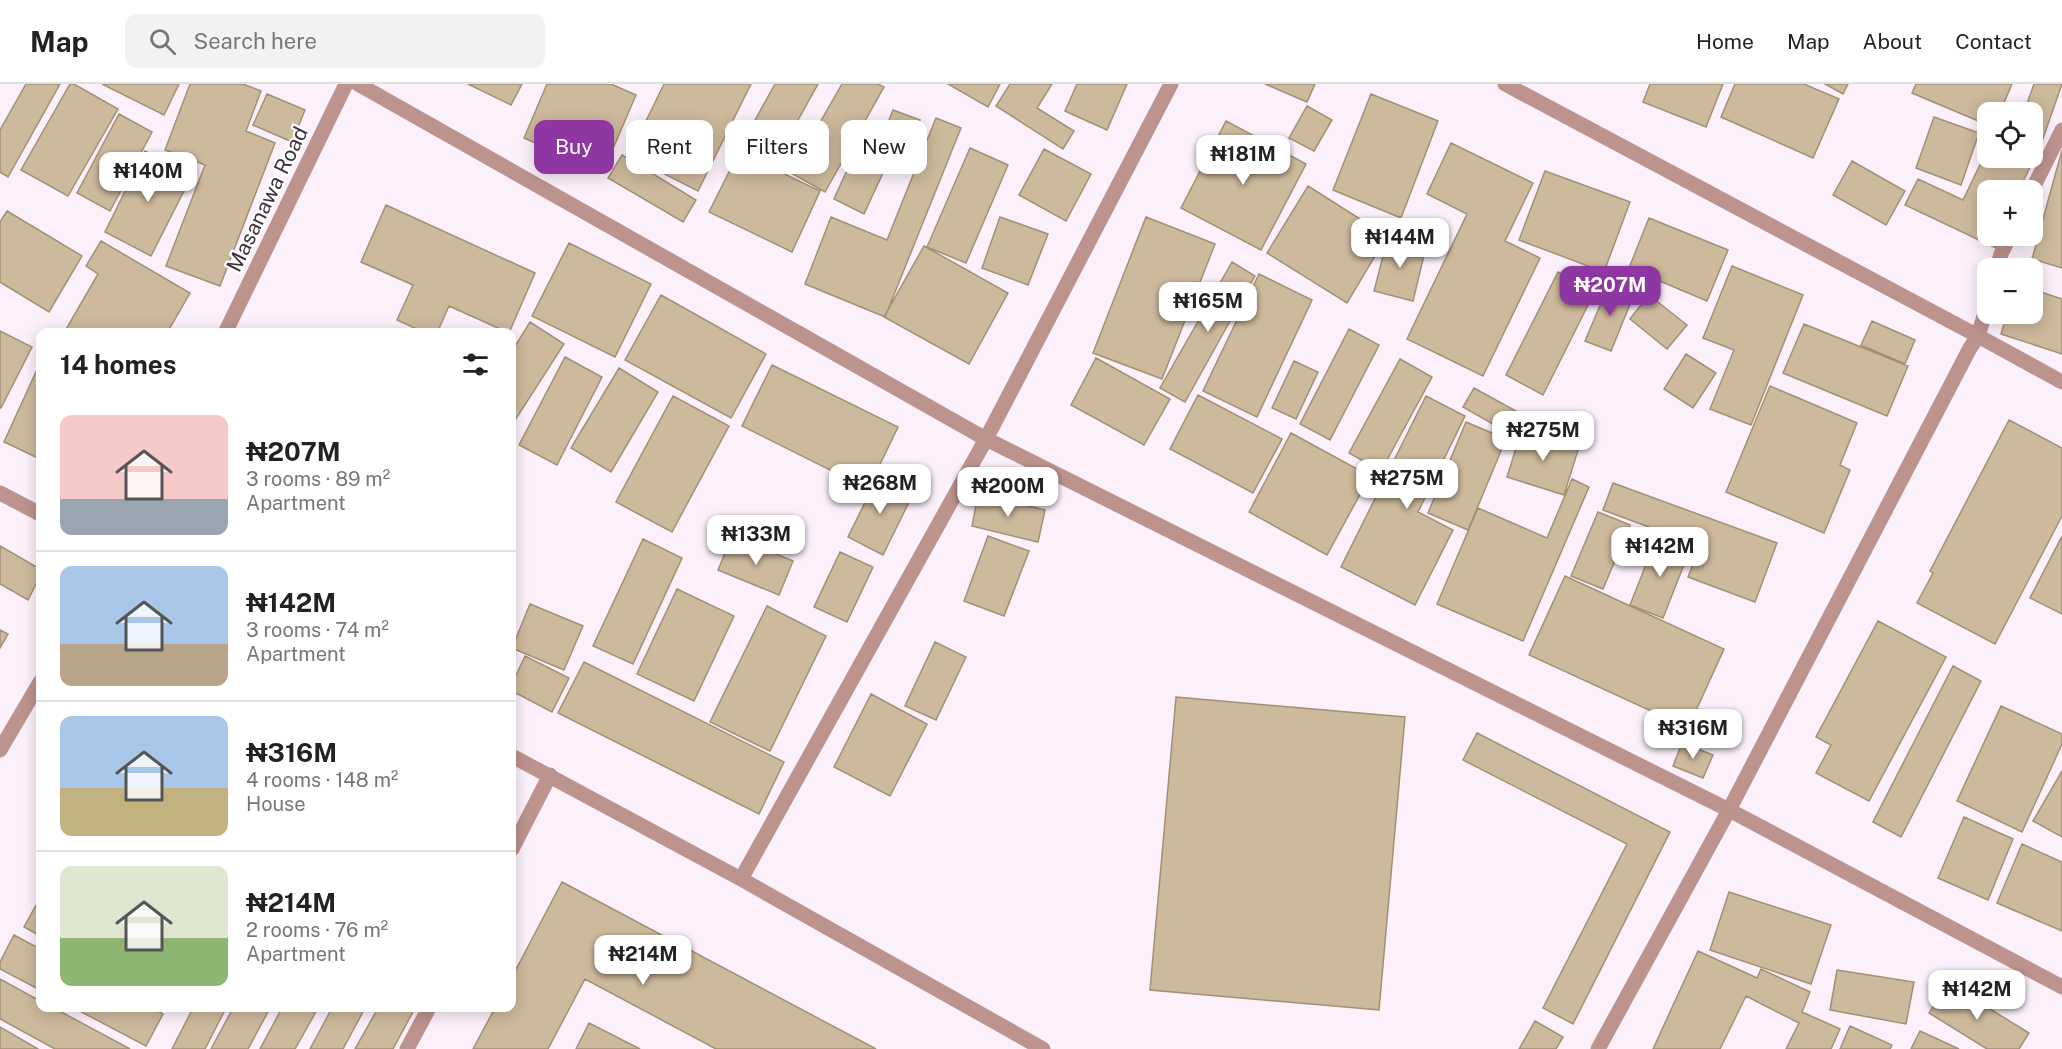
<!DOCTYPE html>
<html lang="en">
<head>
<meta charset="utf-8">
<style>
  body { margin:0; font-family:"Public Sans",sans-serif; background:#f2f2f2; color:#222; height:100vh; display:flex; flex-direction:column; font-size:22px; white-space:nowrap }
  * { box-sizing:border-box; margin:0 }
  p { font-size:20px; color:#767676 }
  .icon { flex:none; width:33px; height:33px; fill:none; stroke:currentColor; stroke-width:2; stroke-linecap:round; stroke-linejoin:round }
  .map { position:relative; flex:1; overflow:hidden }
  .side { position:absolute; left:36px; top:244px; width:480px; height:684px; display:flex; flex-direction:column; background:#fff; border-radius:12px; box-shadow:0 3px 15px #0003 }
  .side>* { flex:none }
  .banner { position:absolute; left:534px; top:36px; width:570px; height:54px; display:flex; gap:12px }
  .tools { position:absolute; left:1977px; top:18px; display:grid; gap:12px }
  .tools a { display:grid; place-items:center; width:66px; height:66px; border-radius:12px; background:#fff; box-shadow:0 3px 15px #0003; font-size:30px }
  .price { position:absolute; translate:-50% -51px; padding:0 14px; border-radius:12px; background:#fff; color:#222; font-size:20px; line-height:39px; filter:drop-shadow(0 2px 3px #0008) }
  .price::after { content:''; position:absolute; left:50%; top:36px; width:18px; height:14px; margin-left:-9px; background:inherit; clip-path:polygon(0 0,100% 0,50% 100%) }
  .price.selected { background:#8e36a2; color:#fff }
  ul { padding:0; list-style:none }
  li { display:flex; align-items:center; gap:18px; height:150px; padding:0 24px }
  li+li { border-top:2px solid #e0e0e0 }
  li span { display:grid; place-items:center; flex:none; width:168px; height:120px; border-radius:12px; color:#555 }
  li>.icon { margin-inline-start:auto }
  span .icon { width:72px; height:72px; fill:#fffc; stroke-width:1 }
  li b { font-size:26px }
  h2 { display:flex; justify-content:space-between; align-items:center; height:72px; padding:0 24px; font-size:26px }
  .tag { padding:0 21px; border-radius:12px; background:#fff; box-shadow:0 3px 15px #0003; font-size:21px; line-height:54px }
  .tag.selected { background:#8e36a2; color:#fff }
  header { display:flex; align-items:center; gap:36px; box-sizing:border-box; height:84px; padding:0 30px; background:#fff; border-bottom:2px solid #e0e0e0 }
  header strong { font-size:28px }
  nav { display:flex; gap:33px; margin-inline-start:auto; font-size:21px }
  .search { width:420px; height:54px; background:#f2f2f2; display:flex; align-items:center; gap:15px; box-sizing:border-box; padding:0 21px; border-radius:12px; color:#767676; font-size:22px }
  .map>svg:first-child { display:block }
  .building { fill:#cdb99c; stroke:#a39074; stroke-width:1.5 }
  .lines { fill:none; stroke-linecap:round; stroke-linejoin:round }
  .minor { stroke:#bd938e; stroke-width:15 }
  .tertiary { stroke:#bd938e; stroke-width:15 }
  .labels { text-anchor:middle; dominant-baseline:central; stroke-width:4.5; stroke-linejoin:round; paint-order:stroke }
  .street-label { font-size:21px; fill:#3b303a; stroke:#fff }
</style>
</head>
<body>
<header>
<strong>Map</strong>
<div class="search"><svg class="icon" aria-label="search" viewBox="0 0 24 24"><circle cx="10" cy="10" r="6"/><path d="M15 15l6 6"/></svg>Search here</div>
<nav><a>Home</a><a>Map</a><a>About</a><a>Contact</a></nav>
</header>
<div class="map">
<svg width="2062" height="965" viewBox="0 0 2062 965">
  <rect width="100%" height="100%" fill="#fcf1fb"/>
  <path class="building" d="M26 0H60L8 93 0 88V46Z
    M70 0H74L118 25 68 112 21 86Z
    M102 0H179L164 31Z
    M190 0H243L261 7 246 47 275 59 220 202 166 182 205 81 165 66Z
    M468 0H522L511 21Z
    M547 0H611L636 11 603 88 524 54Z
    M664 0H751L698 107 629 72Z
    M775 0H818L777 74 744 56Z
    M842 0H878L884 3 825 108 791 89Z
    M948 0H1000L988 23Z
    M1010 0H1052L1037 24 1074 47 1063 65 996 22Z
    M1077 0H1127L1107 46 1065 27Z
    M1265 0H1315L1307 18Z
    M1650 0H1723L1706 43 1643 18Z
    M1735 0H1804L1839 15 1813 74 1721 33Z
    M1825 0H1848L1843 10Z
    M1916 0H2012L2000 28H1988V41L1912 9Z
    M2034 0H2062L2040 63 2032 60V28H2024Z
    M267 10 305 26 292 58 253 41Z
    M1371 10 1438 37 1401 134 1333 106Z
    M1307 22 1332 36 1314 67 1289 54Z
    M893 26 920 36 910 61 883 51Z
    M119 30 152 48 110 127 77 109Z
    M1934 33 1979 49 1961 101 1916 84Z
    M936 34 961 44 885 233 805 200 831 133 887 156Z
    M1226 37 1306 80 1261 166 1181 124Z
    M863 51 894 65 864 130 834 115Z
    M1451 59 1533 99 1505 157 1540 174 1483 292 1407 255 1467 130 1427 110Z
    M970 64 1008 81 966 179 927 163Z
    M1988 64V74H2032V69L2036 71 2019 106H1988V152H2004L1998 165 1905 121 1918 95 1963 116Z
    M1044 65 1091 90 1066 137 1019 111Z
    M2062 66V184L2032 175Z
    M145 67 192 91 151 172 105 148Z
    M739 68 820 107 792 168 709 128Z
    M622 71 696 116 683 138 608 94Z
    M1852 77 1905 107 1886 141 1833 111Z
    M1545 87 1630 118 1604 188 1519 156Z
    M1308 102 1387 152 1347 219 1267 169Z
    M386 121 535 189 509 249 449 222 437 249H425L397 236 413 201 361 178Z
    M7 127 82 172 49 228 0 198V138Z
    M1000 133 1048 150 1028 201 982 184Z
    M1146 133 1215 160 1162 295 1093 269Z
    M1649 134 1728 166 1707 217 1629 184Z
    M1388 153 1426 163 1413 217 1374 207Z
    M101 157 190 209 167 249H68L65 247 98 190 86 182Z
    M569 159 651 200 615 273 532 232Z
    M924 162 1008 209 969 280 884 233Z
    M1232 178 1255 192 1185 318 1160 304Z
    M1732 182 1803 211 1751 341 1710 325 1734 266 1703 254Z
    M1558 188 1595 207 1543 311 1506 291Z
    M1259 190 1312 216 1257 333 1203 307Z
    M1610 198 1635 208 1611 267 1585 257Z
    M2032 205 2062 215V270L2001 250 2007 230H2032Z
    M661 211 766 270 731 334 625 276Z
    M1649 211 1687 241 1667 265 1630 235Z
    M1872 237 1915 256 1905 280 1861 261Z
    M530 238 564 260 512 341V267Z
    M1804 240 1908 282 1887 332 1783 289Z
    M1349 245 1379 261 1330 356 1300 340Z
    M0 247 32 263 1 324H0Z
    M1686 270 1716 289 1693 324 1664 305Z
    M565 273 602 293 557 381 519 361Z
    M1096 274 1170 315 1144 361 1071 321Z
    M1400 275 1432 293 1381 387 1349 369Z
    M1294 277 1318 288 1296 335 1272 324Z
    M40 279V375L4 358Z
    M772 281 898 343 868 405 742 342Z
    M619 284 658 308 611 388 571 364Z
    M1770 302 1857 339 1840 381 1850 386 1824 449 1726 408Z
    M1474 304 1525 332 1514 352 1463 323Z
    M1198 311 1282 355 1253 409 1170 365Z
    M673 312 729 342 672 448 616 418Z
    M1426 312 1465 332 1418 428 1453 446 1415 521 1341 483Z
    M2009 336 2062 364V432L1995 560 1917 519 1933 489 1930 487Z
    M1466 338 1506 355 1468 446 1428 429Z
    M1522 345 1579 363 1564 411 1507 393Z
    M1291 349 1370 392 1327 471 1249 428Z
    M878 392 913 410 883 471 848 453Z
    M1572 395 1589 403 1523 557 1437 520 1478 424 1547 454Z
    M1613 399 1777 459 1755 518 1688 493 1700 462 1603 426Z
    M978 410 1045 426 1038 458 972 442Z
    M1598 428 1630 441 1603 505 1571 492Z
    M732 452 793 477 779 511 718 486Z
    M988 452 1029 467 1004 532 964 517Z
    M2062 452V530L2030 514Z
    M643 455 682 474 633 580 593 562Z
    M1656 455 1689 468 1663 534 1630 521Z
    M0 462 40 485V492L28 516 0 500Z
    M840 468 873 483 847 538 814 523Z
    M1565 492 1724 565 1688 644 1529 571Z
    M677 505 734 532 694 617 637 590Z
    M530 520 583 542 564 586 512 564Z
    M767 522 826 552 770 667 710 638Z
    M1878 537 1946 573 1869 717 1816 689 1831 661 1816 653Z
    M0 546 8 550 0 564Z
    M935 558 966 573 936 636 905 622Z
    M525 572 569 594 552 628 512 607V600Z
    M584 578 784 678 759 730 558 629Z
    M1953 582 1981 597 1901 753 1873 738Z
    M871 610 927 640 890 712 834 683Z
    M1176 613 1405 633 1379 926 1150 906Z
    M2001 622 2062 650V660L2022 748 1957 717Z
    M1477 649 1670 748 1573 940 1543 924 1627 760 1463 676Z
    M1682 659 1713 671 1703 694 1673 682Z
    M2062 687V753L2033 737Z
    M1964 733 2013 755 1988 816 1938 794Z
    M2022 760 2062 778V847L1997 819Z
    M562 798 876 965H716L585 895 548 965H473L495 924H512V893Z
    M1729 808 1831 841 1811 900 1710 866Z
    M40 814V852L24 843Z
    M14 851 40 865V906L0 885V878Z
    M1698 867 1757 894 1761 885 1810 908 1802 928 1840 945 1831 965H1786L1799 939 1746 912 1720 965H1653Z
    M1837 886 1914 898 1906 940 1830 926Z
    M0 895 40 917V924H54L130 965H55L0 935Z
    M1948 899 2029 949 2019 965H1987L1929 929Z
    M74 924H152L163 930 146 962Z
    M193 924H226L205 965H172Z
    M233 924H270L248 965H211Z
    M282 924H318L295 965H260Z
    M332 924H365L343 965H310Z
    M378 924H415L393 965H355Z
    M1535 937 1563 953 1556 965H1519Z
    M589 939 640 965H576Z
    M1850 942 1892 961 1890 965H1840Z
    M0 943 38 965H0Z
    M1920 947 1959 965H1911Z"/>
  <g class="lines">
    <path class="minor" d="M358 0 986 355 1729 726 2062 903
      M1505 0 1978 252 1988 219
      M2032 106 2062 46
      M1997 184 2001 170 2010 152
      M225 249 346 0
      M0 409 40 430
      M0 666 40 598
      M512 672 741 795 1043 965
      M512 765 550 691
      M741 795 986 355 1171 0
      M407 965 429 924"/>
    <path class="tertiary" d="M1598 965 1729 726 1970 264 1978 252 2062 298"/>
  </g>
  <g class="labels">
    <g class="street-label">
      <text transform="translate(267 115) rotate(-64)">Masanawa Road</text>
    </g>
  </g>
</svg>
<div class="tools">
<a><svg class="icon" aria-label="locate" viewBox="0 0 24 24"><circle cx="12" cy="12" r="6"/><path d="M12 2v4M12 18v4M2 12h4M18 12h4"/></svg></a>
<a>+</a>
<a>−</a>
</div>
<b class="price" style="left:1243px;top:102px">₦181M</b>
<b class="price" style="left:148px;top:119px">₦140M</b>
<b class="price" style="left:1400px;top:185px">₦144M</b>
<b class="price selected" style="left:1610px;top:233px">₦207M</b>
<b class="price" style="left:1208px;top:249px">₦165M</b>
<b class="price" style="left:1543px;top:378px">₦275M</b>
<b class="price" style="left:1407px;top:426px">₦275M</b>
<b class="price" style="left:880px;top:431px">₦268M</b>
<b class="price" style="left:1008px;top:434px">₦200M</b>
<b class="price" style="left:756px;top:482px">₦133M</b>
<b class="price" style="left:1660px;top:494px">₦142M</b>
<b class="price" style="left:1693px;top:676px">₦316M</b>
<b class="price" style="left:643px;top:902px">₦214M</b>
<b class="price" style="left:1977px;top:937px">₦142M</b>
<div class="banner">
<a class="tag selected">Buy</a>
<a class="tag">Rent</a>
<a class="tag">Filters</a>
<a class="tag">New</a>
</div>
<section class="side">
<h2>14 homes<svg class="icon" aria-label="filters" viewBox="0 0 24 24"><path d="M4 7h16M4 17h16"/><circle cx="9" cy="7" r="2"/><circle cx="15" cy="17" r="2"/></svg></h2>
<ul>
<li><span style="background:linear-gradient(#f6c9c9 70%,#9aa5b1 0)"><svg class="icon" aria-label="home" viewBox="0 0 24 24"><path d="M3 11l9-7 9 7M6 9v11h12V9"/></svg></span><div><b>₦207M</b><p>3 rooms · 89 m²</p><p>Apartment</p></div></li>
<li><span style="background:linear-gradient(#a9c7e8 65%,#b9a48a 0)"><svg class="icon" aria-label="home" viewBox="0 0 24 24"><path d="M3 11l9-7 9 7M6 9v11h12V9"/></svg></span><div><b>₦142M</b><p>3 rooms · 74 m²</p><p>Apartment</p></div></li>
<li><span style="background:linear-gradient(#a9c7e8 60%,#c2b280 0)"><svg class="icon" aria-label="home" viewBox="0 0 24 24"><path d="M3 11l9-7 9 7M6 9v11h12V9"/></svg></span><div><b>₦316M</b><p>4 rooms · 148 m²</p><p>House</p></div></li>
<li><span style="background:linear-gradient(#dfe7d0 60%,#8fb573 0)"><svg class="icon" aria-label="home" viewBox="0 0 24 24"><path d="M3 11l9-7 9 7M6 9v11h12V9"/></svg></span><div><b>₦214M</b><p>2 rooms · 76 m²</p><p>Apartment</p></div></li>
</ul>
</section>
</div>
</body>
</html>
